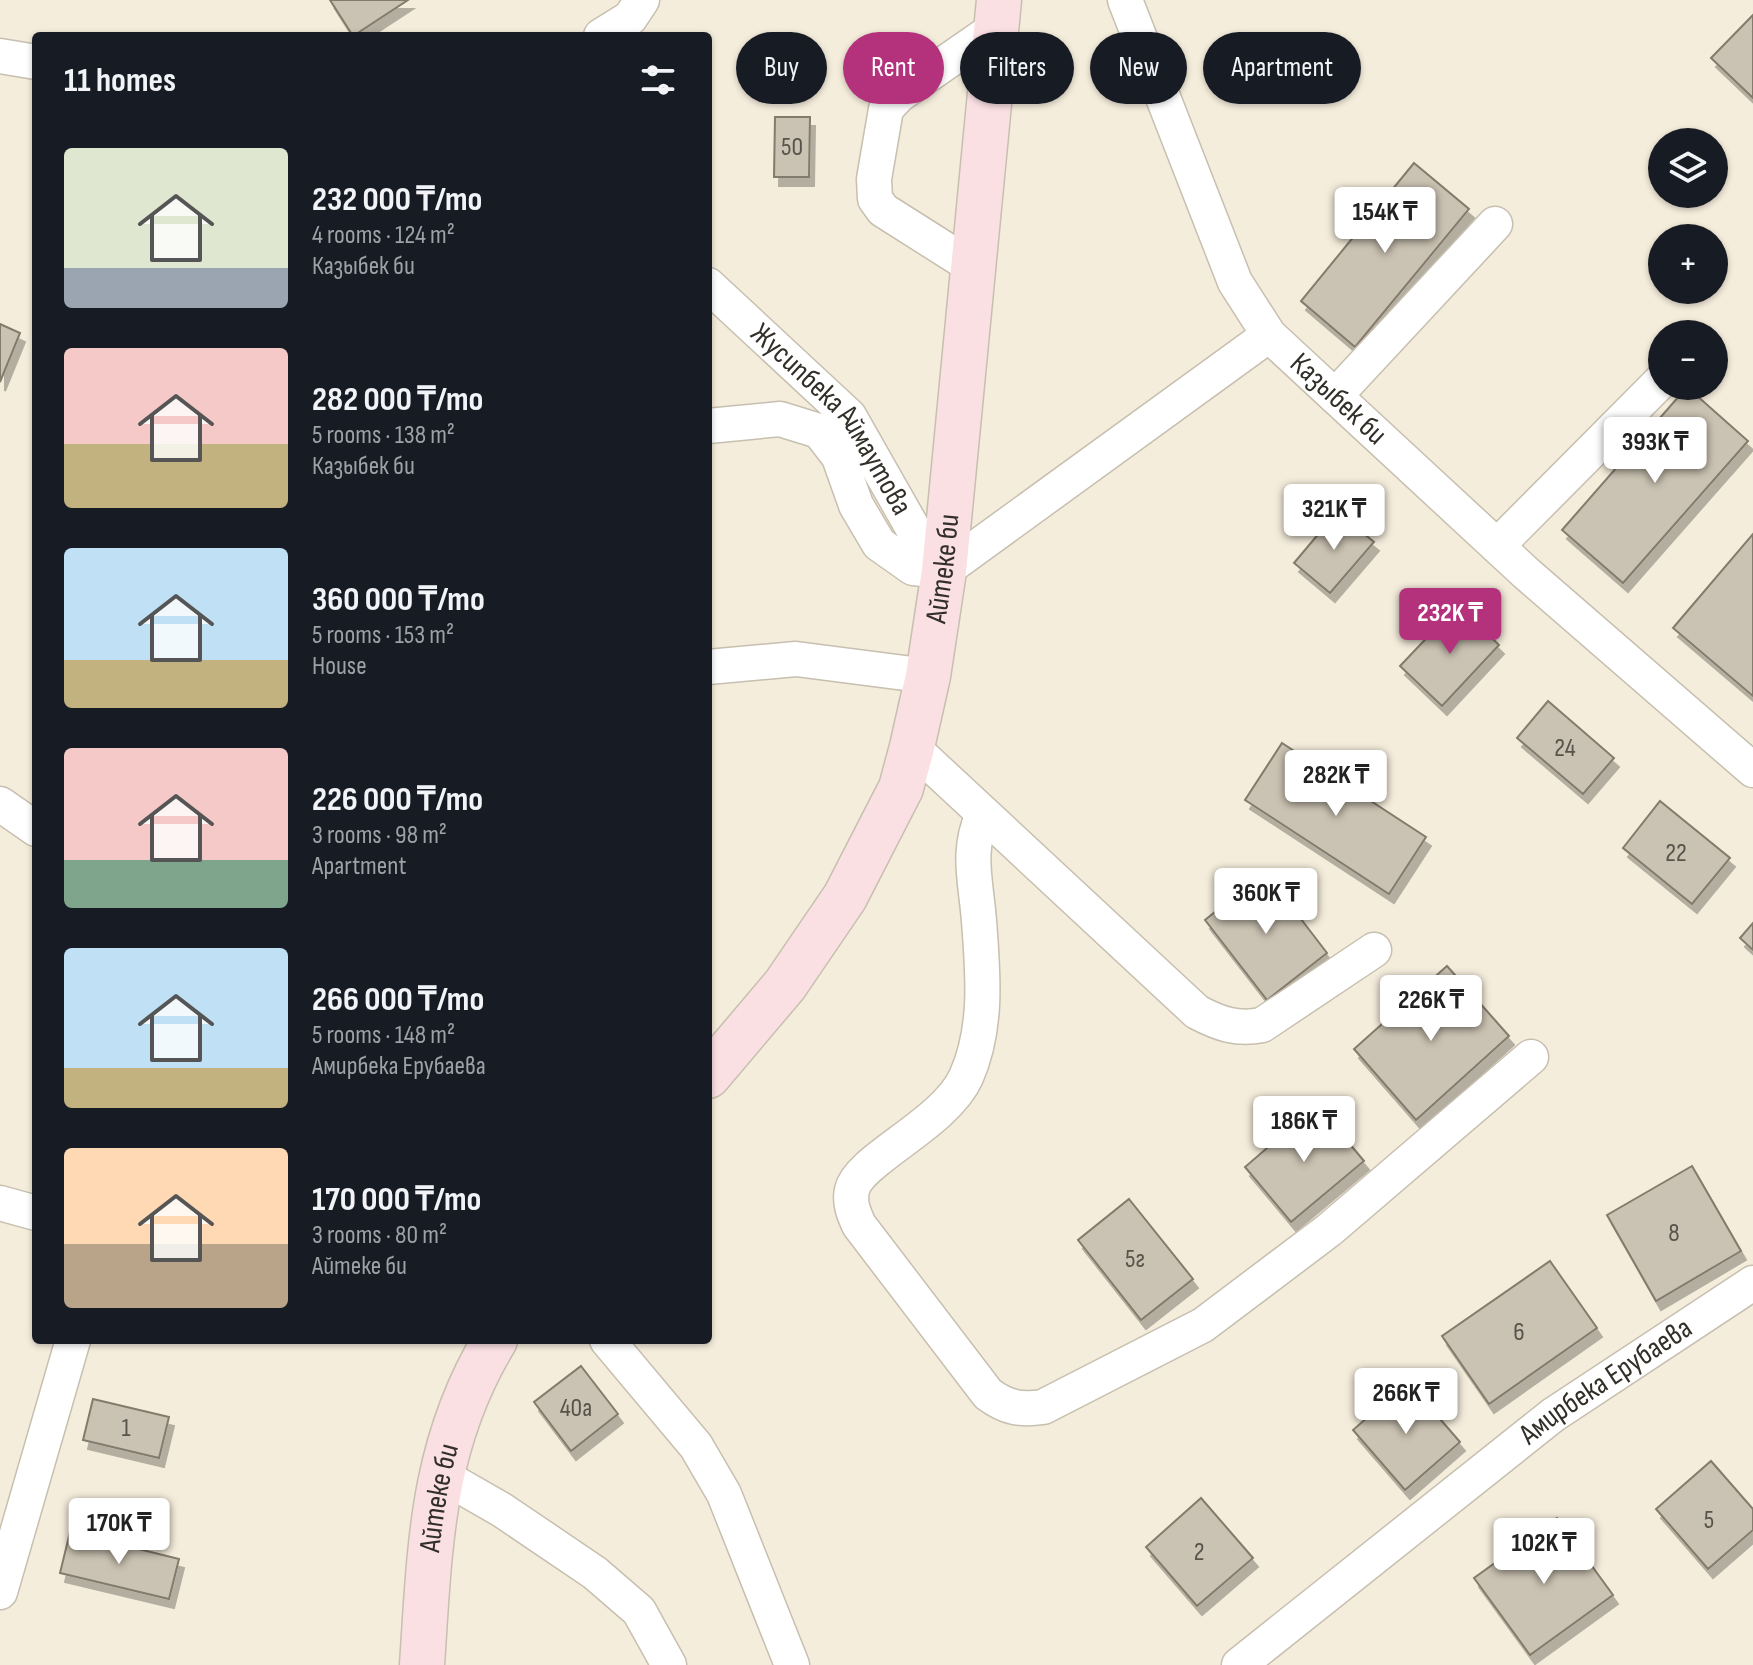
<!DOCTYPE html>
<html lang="en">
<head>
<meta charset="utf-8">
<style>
  body { margin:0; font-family:"Sofia Sans Condensed",sans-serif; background:#242831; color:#f1f3f6; height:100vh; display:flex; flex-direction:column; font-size:30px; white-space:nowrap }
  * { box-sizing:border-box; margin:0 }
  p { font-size:26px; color:#9ea1a6 }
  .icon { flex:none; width:44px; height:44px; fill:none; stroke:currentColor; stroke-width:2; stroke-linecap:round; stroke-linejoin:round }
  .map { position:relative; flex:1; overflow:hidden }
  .drawer { position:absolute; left:32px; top:32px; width:680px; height:1312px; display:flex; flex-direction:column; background:#171b24; border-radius:8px; box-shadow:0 2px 6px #0004 }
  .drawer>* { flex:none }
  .banner { position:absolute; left:736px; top:32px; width:760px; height:72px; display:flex; gap:16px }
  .tools { position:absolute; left:1648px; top:128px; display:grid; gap:16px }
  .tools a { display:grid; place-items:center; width:80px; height:80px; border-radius:50%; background:#171b24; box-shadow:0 2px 6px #0004; font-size:40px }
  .price { position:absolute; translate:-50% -68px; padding:0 18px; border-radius:8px; background:#fff; color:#222; font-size:26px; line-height:52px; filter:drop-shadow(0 2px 4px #0008) }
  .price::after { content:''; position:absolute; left:50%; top:48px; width:24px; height:18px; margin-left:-12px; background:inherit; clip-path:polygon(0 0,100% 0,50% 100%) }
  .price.active { background:#b4327c; color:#fff }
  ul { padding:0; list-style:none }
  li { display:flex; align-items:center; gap:24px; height:200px; padding:0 32px }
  li span { display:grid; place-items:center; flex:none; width:224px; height:160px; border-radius:8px; color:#555 }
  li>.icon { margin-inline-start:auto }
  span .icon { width:96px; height:96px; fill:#fffc; stroke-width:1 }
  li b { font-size:34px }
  h2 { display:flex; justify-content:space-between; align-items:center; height:96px; padding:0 32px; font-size:34px }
  .chip { padding:0 28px; border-radius:36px; background:#171b24; box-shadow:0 2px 6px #0004; font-size:28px; line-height:72px }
  .chip.active { background:#b4327c; color:#fff }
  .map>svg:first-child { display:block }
  .building { fill:#cac2b2; stroke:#837b6c; stroke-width:2; filter:url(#shadow) }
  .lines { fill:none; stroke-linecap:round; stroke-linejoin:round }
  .street-casing { stroke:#c7bfaf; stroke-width:37 }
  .secondary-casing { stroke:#c7bfaf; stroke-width:47 }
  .street { stroke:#fff; stroke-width:34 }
  .secondary { stroke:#fadfe3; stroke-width:44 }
  .labels { text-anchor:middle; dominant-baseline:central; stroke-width:6; stroke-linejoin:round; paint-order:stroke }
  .number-label { font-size:26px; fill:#58544b }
  .street-label { font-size:30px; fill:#322f29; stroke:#fefbf4 }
</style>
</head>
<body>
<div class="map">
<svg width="1753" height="1665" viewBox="0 0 1753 1665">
  <defs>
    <filter id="shadow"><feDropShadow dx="5" dy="9" stdDeviation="0" flood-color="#0004"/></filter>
  </defs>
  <rect width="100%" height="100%" fill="#f5eddc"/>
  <path class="building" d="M330 0H408L353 36Z
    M1753 15V98L1711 58Z
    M775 117H810L809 177H774Z
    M1414 163 1469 209 1355 347 1301 301Z
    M0 324 20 333 0 382Z
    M1687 387 1748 441 1623 583 1562 530Z
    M1337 512 1374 542 1330 593 1294 563Z
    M1753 534V696L1673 628Z
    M1458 605 1499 645 1442 706 1400 666Z
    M1548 701 1614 758 1583 794 1517 738Z
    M1282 743 1426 837 1389 894 1245 800Z
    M1660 801 1730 858 1692 904 1623 848Z
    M1265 872 1327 953 1267 1000 1205 920Z
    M1753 923V950L1740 938Z
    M1447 966 1509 1036 1416 1120 1354 1049Z
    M1317 1105 1364 1161 1291 1222 1245 1167Z
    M1692 1166 1741 1251 1656 1301 1607 1215Z
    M1129 1199 1193 1279 1141 1320 1078 1240Z
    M1550 1261 1597 1328 1489 1404 1442 1336Z
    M581 1366 618 1414 571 1451 534 1402Z
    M1408 1382 1460 1442 1405 1490 1353 1430Z
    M93 1399 169 1417 159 1458 83 1440Z
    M1711 1461 1753 1509V1530L1708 1569 1656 1509Z
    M1201 1498 1253 1558 1197 1606 1146 1547Z
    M1557 1518 1613 1595 1530 1655 1474 1578Z
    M70 1532 179 1559 169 1599 60 1573Z"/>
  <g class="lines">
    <g class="street-casing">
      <g id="street">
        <path id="s1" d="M1125 0 1235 282 1269 335 1526 573 1753 770"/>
        <path d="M601 36 630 18 642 0"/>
        <path d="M0 56 36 62"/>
        <path d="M973 267 883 210 875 199 874 179 886 109 899 95 997 27"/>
        <path id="s2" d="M708 285 849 416 936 569"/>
        <path d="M1335 396 1495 224"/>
        <path d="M708 426 780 419 819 431 839 457 856 505 879 544 913 568 944 571 1269 335"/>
        <path d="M1497 546 1662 380"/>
        <path d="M708 667 796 659 928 676"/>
        <path d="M912 747 1197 1012C1220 1024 1237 1030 1262 1025L1374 950"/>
        <path d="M0 804 36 829"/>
        <path d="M983 814C966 852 976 881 979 921 983 973 988 1028 966 1077 944 1125 859 1159 852 1190 849 1203 854 1214 859 1225L988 1394C1007 1408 1020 1410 1043 1407L1203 1325 1329 1230 1531 1057"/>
        <path d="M0 1203 36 1213"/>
        <path d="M607 1340 696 1446 724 1494 792 1665"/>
        <path d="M441 1475 502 1510 595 1573 639 1611 669 1665"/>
        <path d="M0 1592 73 1340"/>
        <path id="s3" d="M1239 1665 1553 1415 1753 1283"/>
      </g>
    </g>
    <g class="secondary-casing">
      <g id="secondary">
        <path id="s4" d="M708 1076 785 985 845 897 901 788 912 747 928 676 944 571 999 0"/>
        <path id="s5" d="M422 1665C430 1546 431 1446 495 1340"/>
      </g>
    </g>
    <use href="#street" class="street"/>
    <use href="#secondary" class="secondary"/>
  </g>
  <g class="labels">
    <g class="number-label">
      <text x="792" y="147">50</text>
      <text x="1565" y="748">24</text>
      <text x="1676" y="853">22</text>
      <text x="1674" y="1233">8</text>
      <text x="1135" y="1259">5г</text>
      <text x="1519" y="1332">6</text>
      <text x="576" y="1408">40а</text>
      <text x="126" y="1428">1</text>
      <text x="1709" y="1520">5</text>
      <text x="1199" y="1552">2</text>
    </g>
    <g class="street-label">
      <text stroke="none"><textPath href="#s1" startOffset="460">Казыбек би</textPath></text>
      <text stroke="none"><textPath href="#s2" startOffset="184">Жусипбека Аймаутова</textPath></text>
      <text stroke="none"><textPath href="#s4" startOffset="572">Айтеке би</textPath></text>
      <text stroke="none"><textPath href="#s3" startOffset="464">Амирбека Ерубаева</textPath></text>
      <text stroke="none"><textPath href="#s5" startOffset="168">Айтеке би</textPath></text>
    </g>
  </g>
</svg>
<div class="tools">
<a><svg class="icon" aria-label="layers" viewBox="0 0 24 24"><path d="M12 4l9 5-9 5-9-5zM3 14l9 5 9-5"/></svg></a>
<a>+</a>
<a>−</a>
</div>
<b class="price" style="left:1385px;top:255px">154K ₸</b>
<b class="price" style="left:1655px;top:485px">393K ₸</b>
<b class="price" style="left:1334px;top:552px">321K ₸</b>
<b class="price active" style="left:1450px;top:656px">232K ₸</b>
<b class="price" style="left:1336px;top:818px">282K ₸</b>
<b class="price" style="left:1266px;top:936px">360K ₸</b>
<b class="price" style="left:1431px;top:1043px">226K ₸</b>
<b class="price" style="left:1304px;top:1164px">186K ₸</b>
<b class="price" style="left:1406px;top:1436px">266K ₸</b>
<b class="price" style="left:119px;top:1566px">170K ₸</b>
<b class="price" style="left:1544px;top:1586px">102K ₸</b>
<div class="banner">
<a class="chip">Buy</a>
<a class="chip active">Rent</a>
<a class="chip">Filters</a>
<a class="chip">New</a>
<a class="chip">Apartment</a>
</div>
<section class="drawer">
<h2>11 homes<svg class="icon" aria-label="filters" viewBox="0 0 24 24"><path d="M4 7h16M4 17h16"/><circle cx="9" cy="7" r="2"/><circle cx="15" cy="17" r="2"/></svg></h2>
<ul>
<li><span style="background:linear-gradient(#dfe7d0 75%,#9aa5b1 0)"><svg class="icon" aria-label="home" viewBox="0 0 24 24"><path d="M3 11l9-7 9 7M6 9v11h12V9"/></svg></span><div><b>232 000 ₸/mo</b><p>4 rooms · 124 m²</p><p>Казыбек би</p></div></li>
<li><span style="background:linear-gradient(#f6c9c9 60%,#c2b280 0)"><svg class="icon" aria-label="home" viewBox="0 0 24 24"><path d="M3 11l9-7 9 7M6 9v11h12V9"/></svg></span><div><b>282 000 ₸/mo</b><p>5 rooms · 138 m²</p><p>Казыбек би</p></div></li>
<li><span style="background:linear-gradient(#bfe0f5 70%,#c2b280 0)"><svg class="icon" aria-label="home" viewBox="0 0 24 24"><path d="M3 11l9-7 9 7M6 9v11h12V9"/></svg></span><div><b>360 000 ₸/mo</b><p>5 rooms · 153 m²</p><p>House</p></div></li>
<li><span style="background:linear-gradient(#f6c9c9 70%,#7fa58c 0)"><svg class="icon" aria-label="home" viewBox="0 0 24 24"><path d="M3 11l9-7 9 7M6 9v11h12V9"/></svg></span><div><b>226 000 ₸/mo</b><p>3 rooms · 98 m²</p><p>Apartment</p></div></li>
<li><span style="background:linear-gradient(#bfe0f5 75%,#c2b280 0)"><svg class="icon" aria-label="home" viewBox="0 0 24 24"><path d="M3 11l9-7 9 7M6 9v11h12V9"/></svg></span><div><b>266 000 ₸/mo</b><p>5 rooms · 148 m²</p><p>Амирбека Ерубаева</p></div></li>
<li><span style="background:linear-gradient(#ffd9b3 60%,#b9a48a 0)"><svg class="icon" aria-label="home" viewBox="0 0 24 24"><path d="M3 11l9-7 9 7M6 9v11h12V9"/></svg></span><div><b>170 000 ₸/mo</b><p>3 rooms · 80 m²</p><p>Айтеке би</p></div></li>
</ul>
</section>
</div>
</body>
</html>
